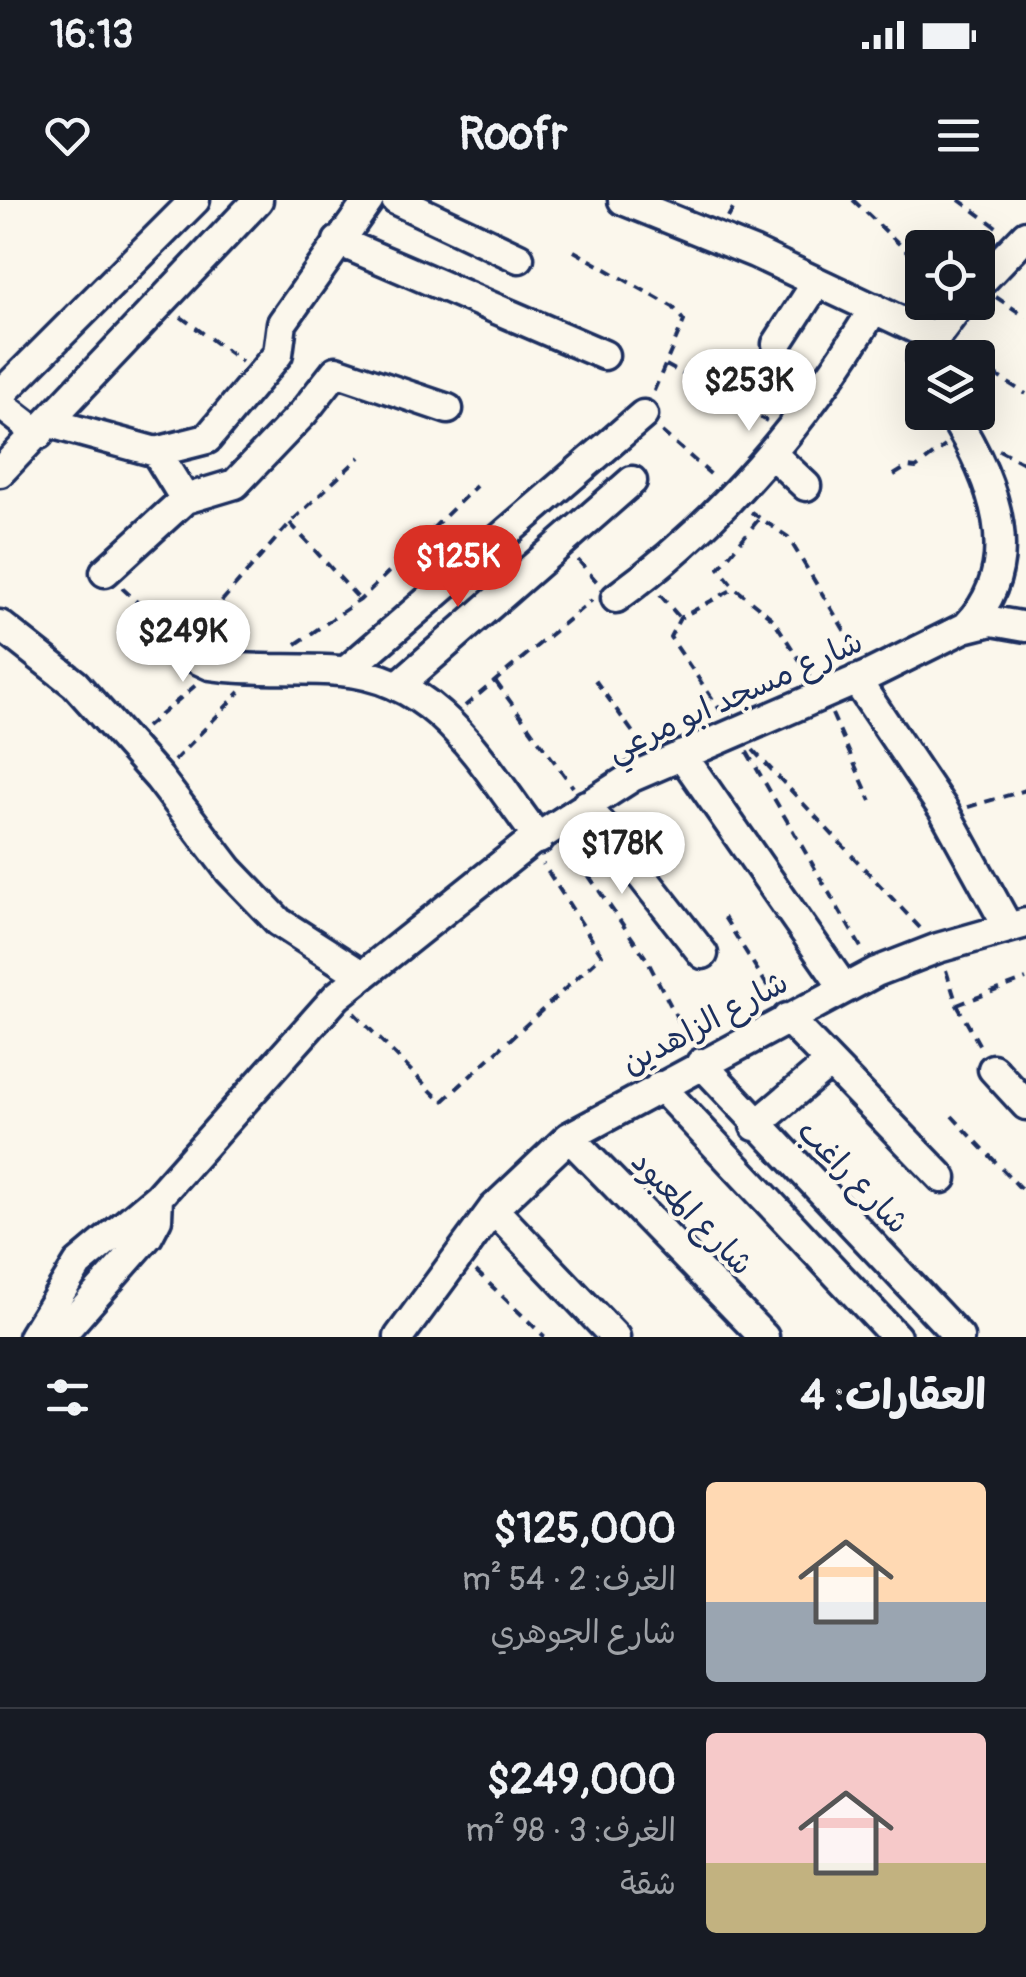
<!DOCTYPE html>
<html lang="ar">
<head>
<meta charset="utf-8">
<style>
  body { margin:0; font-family:Pangolin,"Playpen Sans Arabic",sans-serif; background:#20242c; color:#f1f3f6; direction:rtl; height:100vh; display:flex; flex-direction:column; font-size:38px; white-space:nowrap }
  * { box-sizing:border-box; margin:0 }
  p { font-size:32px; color:#9ea1a6 }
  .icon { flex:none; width:55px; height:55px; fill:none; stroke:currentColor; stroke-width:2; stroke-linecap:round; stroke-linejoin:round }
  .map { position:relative; height:1137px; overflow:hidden; direction:ltr }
  .side { display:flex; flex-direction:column; background:#171b24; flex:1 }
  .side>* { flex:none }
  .fabs { position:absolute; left:905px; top:30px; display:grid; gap:20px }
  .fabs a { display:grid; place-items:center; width:90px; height:90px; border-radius:10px; background:#171b24; box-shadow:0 10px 40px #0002; font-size:50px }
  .price { position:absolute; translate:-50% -85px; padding:0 22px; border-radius:35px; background:#fff; color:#222; font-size:32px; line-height:65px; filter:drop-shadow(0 2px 5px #0008) }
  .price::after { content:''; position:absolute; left:50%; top:60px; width:30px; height:22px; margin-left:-15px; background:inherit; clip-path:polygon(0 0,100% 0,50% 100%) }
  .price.selected { background:#d93025; color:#fff }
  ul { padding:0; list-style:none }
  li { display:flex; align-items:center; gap:30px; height:250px; padding:0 40px }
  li+li { border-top:2px solid #363941 }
  li span { display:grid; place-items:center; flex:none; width:280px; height:200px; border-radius:10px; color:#555 }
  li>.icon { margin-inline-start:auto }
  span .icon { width:120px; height:120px; fill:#fffc; stroke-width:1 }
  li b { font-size:42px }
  h2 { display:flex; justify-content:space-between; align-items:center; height:120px; padding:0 40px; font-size:42px }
  .status { display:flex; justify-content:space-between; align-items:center; height:70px; padding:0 50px; background:#171b24; direction:ltr }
  .status svg { height:28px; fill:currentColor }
  header { display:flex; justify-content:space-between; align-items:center; height:130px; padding:0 40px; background:#171b24; font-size:45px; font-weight:800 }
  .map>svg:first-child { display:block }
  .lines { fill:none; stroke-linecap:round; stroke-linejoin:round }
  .minor-casing { stroke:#1b2f5e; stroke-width:35 }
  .path { stroke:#1b2f5e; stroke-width:4; stroke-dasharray:10 8; stroke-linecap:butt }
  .minor { stroke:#fbf7ec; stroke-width:28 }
  .labels { text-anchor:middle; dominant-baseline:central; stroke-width:8; stroke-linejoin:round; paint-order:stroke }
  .street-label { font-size:32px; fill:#1b2f5e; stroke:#fbf7ec }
</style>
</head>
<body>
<div class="status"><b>16:13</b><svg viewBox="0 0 49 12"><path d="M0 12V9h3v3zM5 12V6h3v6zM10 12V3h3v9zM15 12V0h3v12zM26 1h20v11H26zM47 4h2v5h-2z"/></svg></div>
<header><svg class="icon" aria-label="menu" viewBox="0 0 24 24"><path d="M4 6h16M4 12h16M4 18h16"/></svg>Roofr<svg class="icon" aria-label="heart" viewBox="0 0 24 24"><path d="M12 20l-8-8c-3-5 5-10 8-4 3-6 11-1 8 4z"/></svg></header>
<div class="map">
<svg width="1026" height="1137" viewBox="0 0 1026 1137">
  <rect width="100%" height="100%" fill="#fbf7ec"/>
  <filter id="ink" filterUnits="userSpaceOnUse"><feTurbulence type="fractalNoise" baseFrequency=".01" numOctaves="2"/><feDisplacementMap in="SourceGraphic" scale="20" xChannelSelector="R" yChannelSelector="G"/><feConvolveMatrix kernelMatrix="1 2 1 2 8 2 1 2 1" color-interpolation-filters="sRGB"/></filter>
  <g filter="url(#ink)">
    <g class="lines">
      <g class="minor-casing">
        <path id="minor" d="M396 0 519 58
          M623 0 755 53 934 137
          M338 41 604 155
          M978 85 1026 35
          M777 144 817 82
          M922 168V155L962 102
          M0 195 195 0
          M0 204 39 234
          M951 212C995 281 1026 364 968 425
          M50 223 156 252 207 239 278 154 282 123 369 0
          M156 252 185 299
          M771 253 806 286
          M0 272 258 0
          M105 372 185 299 235 284 303 213 336 171 448 209
          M616 398C721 322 808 219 874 108
          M0 425 75 484 159 578 229 670 279 722 360 774
          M180 441 193 457 210 465C253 472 298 467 341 471 442 479 484 568 539 639
          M346 471 643 215
          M856 480 943 609 1008 727
          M399 485 632 281
          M682 555 844 788
          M586 605 703 754
          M787 818 942 978
          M701 863 959 1137
          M993 869 1026 905
          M660 886 896 1137
          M755 926 828 864
          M569 937 764 1137
          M493 1009 615 1137
          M33 1137 78 1064 158 997 337 796 529 643 632 577 871 474 964 428 992 421 1026 427
          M59 1137 148 1036 157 1019 158 997
          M399 1137 493 1009 569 937 876 772 938 748 1026 723"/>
      </g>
      <path class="path" d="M853 0 916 60
        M959 0 998 28
        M728 18 738 0
        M574 51 673 107 684 121 653 193
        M996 97 1026 117
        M181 117 242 162
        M955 150 967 158
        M978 164 1026 194
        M666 165 767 221
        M662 232 715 278
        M999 250 1026 264
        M894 275 907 267 916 268 945 246
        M751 312 788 337 858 453
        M758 320 719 368 735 388 773 419 810 476
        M290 323 360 400
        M578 360 598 383
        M122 388 163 426
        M660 395 680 418
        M214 410 243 444
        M194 424 214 410 290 323 360 257
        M296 444 360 400 476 286
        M595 480 642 545
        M496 482 573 587
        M465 506 592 400
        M723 514 670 437 680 418 735 388
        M832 514 871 601
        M146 527 196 485
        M753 550 921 729
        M747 552 863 751
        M174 561 240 492
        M968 607 1026 590
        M568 646 646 758 689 841
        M724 717 775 798
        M946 770 957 805 981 848
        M957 805 1026 779
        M354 813 442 902 602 755 543 664
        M952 916 1023 991 1026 988
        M476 1071 545 1137"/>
      <use href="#minor" class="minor"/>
    </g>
  </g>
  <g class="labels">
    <g class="street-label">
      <text transform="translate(735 496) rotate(-24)">شارع مسجد ابو مرعي</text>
      <text transform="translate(705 823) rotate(-28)">شارع الزاهدين</text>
      <text transform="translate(853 977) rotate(46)">شارع راغب</text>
      <text transform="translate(692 1013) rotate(46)">شارع المعبود</text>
    </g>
  </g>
</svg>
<div class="fabs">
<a><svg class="icon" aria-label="locate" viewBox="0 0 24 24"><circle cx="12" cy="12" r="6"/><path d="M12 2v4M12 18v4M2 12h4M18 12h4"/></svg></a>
<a><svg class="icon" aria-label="layers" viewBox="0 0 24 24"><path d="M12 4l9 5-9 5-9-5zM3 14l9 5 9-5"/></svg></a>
</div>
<b class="price" style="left:749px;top:234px">$253K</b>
<b class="price selected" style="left:458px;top:410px">$125K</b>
<b class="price" style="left:183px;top:485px">$249K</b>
<b class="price" style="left:622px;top:697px">$178K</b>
</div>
<section class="side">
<h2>العقارات: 4<svg class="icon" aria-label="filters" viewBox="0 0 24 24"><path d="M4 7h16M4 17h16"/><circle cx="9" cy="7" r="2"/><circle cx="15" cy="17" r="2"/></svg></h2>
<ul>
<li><span style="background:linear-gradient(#ffd9b3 60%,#9aa5b1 0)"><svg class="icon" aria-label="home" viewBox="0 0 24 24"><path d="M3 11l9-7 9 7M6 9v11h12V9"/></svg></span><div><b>$125,000</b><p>الغرف: 2 · 54 m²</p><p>شارع الجوهري</p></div></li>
<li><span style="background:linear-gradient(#f6c9c9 65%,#c2b280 0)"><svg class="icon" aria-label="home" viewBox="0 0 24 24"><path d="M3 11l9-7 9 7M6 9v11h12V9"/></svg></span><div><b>$249,000</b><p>الغرف: 3 · 98 m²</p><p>شقة</p></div></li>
</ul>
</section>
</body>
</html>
